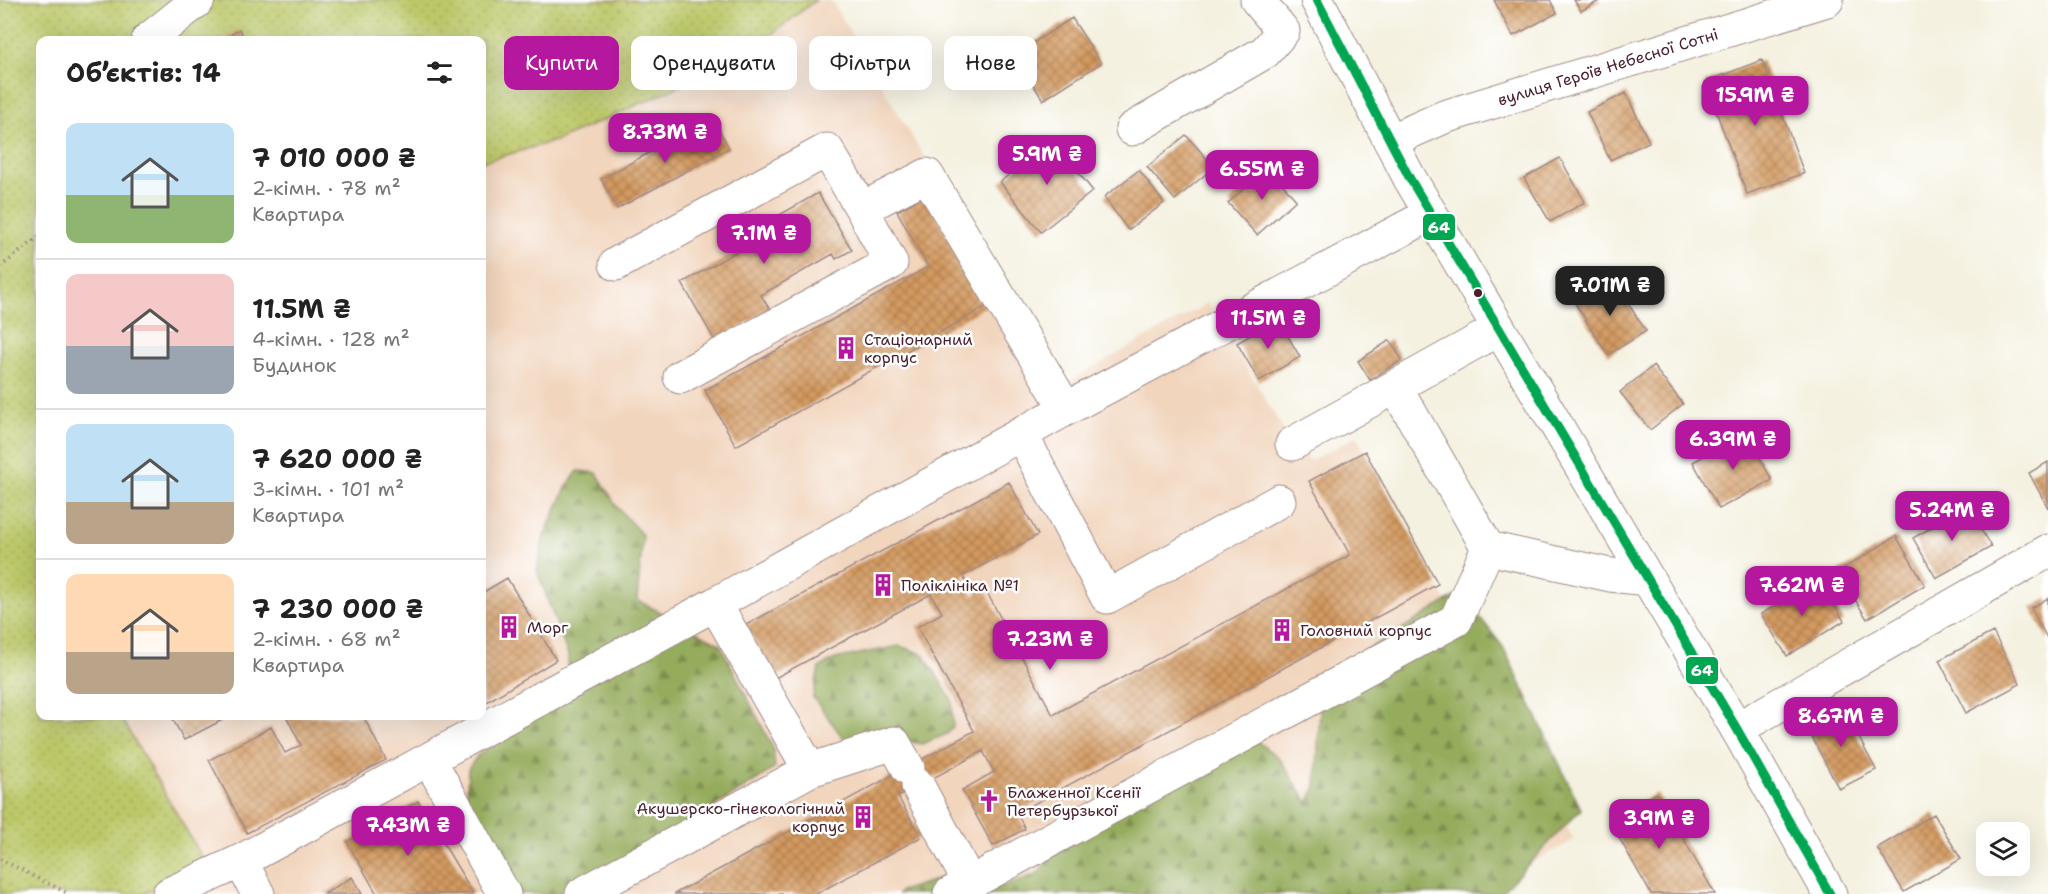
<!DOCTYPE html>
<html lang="uk">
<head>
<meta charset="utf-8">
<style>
  body { margin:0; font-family:"Shantell Sans",sans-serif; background:#f2f2f2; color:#222; height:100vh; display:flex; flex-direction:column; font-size:22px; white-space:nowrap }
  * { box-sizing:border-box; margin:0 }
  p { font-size:20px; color:#767676 }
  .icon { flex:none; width:33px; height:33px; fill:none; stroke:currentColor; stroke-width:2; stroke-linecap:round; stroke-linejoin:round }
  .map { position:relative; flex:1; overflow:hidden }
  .sheet { position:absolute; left:36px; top:36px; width:450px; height:684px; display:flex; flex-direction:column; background:#fff; border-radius:12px; box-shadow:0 6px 24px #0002 }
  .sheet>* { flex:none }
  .hud { position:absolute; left:504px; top:36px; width:570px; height:54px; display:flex; gap:12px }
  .controls { position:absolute; left:1976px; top:822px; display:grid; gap:12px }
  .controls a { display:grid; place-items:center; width:54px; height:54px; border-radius:12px; background:#fff; box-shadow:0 6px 24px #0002; font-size:30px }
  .price { position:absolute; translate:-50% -51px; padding:0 14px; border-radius:12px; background:#b5179e; color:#fff; font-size:20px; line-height:39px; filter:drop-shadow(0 2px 3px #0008) }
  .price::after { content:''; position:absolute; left:50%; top:36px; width:18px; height:14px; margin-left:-9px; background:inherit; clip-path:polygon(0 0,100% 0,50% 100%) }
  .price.current { background:#222; color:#fff }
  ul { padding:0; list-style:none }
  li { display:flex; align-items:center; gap:18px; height:150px; padding:0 30px }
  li+li { border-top:2px solid #e0e0e0 }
  li span { display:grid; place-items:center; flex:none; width:168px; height:120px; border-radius:12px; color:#555 }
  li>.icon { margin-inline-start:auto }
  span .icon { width:72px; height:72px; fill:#fffc; stroke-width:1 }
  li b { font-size:26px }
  h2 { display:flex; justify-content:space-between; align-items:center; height:72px; padding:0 30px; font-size:26px }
  .tag { padding:0 21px; border-radius:12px; background:#fff; box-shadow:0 6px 24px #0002; font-size:21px; line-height:54px }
  .tag.current { background:#b5179e; color:#fff }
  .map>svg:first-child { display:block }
  .built { fill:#f1d5bd }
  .forest { fill:url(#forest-firs); stroke:#6f6644; stroke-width:1.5 }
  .garden { fill:url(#garden-dots); stroke:#82734a; stroke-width:1.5 }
  .building { fill:url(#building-cross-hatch) }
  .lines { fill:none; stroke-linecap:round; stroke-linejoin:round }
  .minor-casing { stroke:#9f8886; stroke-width:35 }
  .major-casing { stroke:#9f8886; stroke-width:35 }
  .path { stroke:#9f8886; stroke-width:4; stroke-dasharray:1.5 4.5; stroke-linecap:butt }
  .minor { stroke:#fff; stroke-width:33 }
  .major { stroke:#fff; stroke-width:33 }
  .bus-1-casing { stroke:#fff; stroke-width:14 }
  .bus-1 { stroke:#00a651; stroke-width:9 }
  .bus-dot { fill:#4a1f2b; stroke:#fff; stroke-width:2 }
  .labels { text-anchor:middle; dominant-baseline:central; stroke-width:5; stroke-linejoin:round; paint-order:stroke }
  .street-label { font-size:16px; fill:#4a1f2b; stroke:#fff }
  .poi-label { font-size:16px; fill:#4a1f2b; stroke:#fff; text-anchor:start }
  .line-badge { stroke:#fff; stroke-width:2 }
  .badge-label { font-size:16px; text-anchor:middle; font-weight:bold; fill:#fff }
</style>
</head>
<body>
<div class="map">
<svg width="2048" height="894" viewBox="0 0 2048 894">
  <defs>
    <pattern id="forest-firs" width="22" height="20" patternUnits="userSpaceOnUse" patternTransform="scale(1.5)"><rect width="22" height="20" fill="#94ac5c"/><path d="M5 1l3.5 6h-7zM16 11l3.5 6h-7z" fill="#7b8b4c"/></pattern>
    <pattern id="garden-dots" width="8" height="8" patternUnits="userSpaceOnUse" patternTransform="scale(1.5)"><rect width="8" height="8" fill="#bbc768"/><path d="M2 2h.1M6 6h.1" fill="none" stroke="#a2aa5a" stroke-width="1.8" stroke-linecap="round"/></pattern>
    <pattern id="building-cross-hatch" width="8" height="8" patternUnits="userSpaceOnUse" patternTransform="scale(1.5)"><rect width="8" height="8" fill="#d39a60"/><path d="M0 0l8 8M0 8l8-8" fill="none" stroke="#ad7d4f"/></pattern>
  </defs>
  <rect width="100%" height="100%" fill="#fff"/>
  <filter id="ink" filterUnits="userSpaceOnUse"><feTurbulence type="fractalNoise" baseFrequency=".0167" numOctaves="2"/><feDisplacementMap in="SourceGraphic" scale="12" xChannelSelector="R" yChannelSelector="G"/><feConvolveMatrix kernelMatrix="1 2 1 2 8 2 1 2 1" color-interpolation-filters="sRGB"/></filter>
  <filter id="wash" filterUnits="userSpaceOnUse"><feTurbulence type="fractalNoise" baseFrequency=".008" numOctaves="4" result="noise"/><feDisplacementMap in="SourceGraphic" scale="24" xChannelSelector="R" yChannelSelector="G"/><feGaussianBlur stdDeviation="1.35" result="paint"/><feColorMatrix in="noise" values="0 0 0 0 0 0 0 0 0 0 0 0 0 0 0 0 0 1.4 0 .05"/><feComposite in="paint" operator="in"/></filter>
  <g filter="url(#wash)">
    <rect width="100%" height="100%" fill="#f4f1e0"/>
    <path class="built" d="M816 0H831L1060 386 1208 303 1292 444 1310 461 1357 436 1574 840 1473 894H143L208 868 120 716H482V162L558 140 738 60Z"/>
    <path class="forest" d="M578 471 597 473 617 507 643 536 637 600 720 644 773 748 775 768 612 872 556 894H511L466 816 468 769 478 755 568 691V655L537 571 544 536 567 486Z
      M1461 593 1503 647 1581 809 1500 894H898L901 891 954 874 986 888 1004 886 1038 873 1077 821 1250 736 1279 758 1308 803 1316 786 1321 689 1330 672Z
      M899 646 923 654 952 700 953 727 947 734 922 744 876 734 846 742 813 697 819 668 835 659Z"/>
    <path class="garden" d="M0 0H816L738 60 558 140 482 162V40H40V716H120L208 868 143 894H0Z"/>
    <g id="blocks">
      <path class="building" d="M1494 0H1550L1557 13 1513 36Z
        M1574 0H1601L1581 11Z
        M1072 18 1101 63 1043 100 1014 55Z
        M239 29 247 40H223Z
        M1762 60 1804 173 1747 194 1705 82Z
        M1626 93 1649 142 1610 160 1587 112Z
        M713 118 729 148 617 209 601 179Z
        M1186 135 1214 167 1175 200 1147 167Z
        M1052 140 1093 191 1041 232 1000 182Z
        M1560 158 1585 202 1550 222 1524 178Z
        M1268 167 1296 200 1257 235 1228 203Z
        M1139 170 1164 203 1128 230 1104 197Z
        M818 193 852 250 836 259 833 254 761 295 770 310 715 341 682 283 736 252 731 243Z
        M925 195 987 306 736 446 705 390 928 267 897 211Z
        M1612 279 1646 331 1608 355 1575 303Z
        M1278 319 1300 357 1259 381 1237 343Z
        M1390 340 1402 360 1370 380 1358 361Z
        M1653 366 1683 404 1650 430 1620 392Z
        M1746 433 1772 480 1719 509 1693 462Z
        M1365 451 1438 584 1017 813 1025 829 993 846 962 790 994 772 983 751 898 797 921 837 816 894H674L974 731 917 627 942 613 931 594 775 678 746 625 1009 482 1038 535 963 576 973 596 985 589 1053 715 1350 555 1309 481Z
        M2048 462V508L2029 473Z
        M1968 507 1991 547 1936 578 1913 538Z
        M1896 536 1925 585 1867 619 1838 572Z
        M507 578 556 660 482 705V593Z
        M1818 579 1844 621 1787 656 1761 614Z
        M2048 598V640L2031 608Z
        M1993 632 2020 684 1966 713 1939 660Z
        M1843 708 1876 770 1839 789 1806 726Z
        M171 716H230L184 740Z
        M286 716H363L386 760 247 833 209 760 271 727 285 753 301 745Z
        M1657 793 1672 819 1715 894H1651L1609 820Z
        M418 801 473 893 471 894H377L347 842Z
        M1934 814 1961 859 1904 892 1877 848Z
        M352 877 362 894H324Z"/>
    </g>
  </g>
  <g filter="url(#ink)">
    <use href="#blocks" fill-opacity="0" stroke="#9f8886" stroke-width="1.5"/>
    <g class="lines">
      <g class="minor-casing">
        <path id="minor" d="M148 40 198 0
          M1132 129 1265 52 1283 31 1257 0
          M1390 141 1444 117 1827 0
          M616 264 827 150 862 209
          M680 377 891 263 862 209 927 175 1066 409 1431 214
          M1396 388 1488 548 1610 575 1648 579
          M1021 434 1107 597 1279 501
          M1292 444 1499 329
          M1737 729 2048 551
          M429 759 504 894
          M810 770 894 743 908 768
          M918 786 970 884
          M169 894 241 861
          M258 894 241 861 715 604
          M582 894 810 770 715 604 1066 409
          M950 894 1456 620 1488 548"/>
      </g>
      <g class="major-casing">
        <path id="major" d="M1317 0 1409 177 1737 729 1830 894"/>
      </g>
      <path class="path" d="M0 267 40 236
        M0 859 69 894"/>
      <use href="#minor" class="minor"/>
      <use href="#major" class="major"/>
      <g class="bus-1-casing">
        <path id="bus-1" d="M1317 0 1409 177 1737 729 1830 894"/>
      </g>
      <use href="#bus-1" class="bus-1"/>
    </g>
  </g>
  <defs>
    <g id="building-bare" transform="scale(1.8)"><path d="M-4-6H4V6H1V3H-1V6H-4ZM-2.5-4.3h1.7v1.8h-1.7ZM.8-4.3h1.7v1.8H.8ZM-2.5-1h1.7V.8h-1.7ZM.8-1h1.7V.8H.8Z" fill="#b5179e" stroke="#fff" stroke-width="2.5" paint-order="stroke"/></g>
    <g id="church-bare" transform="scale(1.8)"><path d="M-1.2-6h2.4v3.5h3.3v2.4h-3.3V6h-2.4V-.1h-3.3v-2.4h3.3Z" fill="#b5179e" stroke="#fff" stroke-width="2.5" paint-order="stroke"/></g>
  </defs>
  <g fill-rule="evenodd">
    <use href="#building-bare" x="846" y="348"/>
    <use href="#building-bare" x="883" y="585"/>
    <use href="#building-bare" x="509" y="627"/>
    <use href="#building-bare" x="1282" y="630"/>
    <use href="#church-bare" x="989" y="801"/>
    <use href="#building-bare" x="863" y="817"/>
  </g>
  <circle class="bus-dot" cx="1478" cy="293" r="5"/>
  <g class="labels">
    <g class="street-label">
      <text transform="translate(1608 67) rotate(-17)">вулиця Героїв Небесної Сотні</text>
    </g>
    <g class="poi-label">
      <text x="864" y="339">Стаціонарний<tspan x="864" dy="18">корпус</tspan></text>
      <text x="901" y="585">Поліклініка №1</text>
      <text x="527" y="627">Морг</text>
      <text x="1300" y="630">Головний корпус</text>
      <text x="1007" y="792">Блаженної Ксенії<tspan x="1007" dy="18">Петербурзької</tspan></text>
      <text x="845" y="808" text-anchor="end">Акушерско-гінекологічний<tspan x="845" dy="18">корпус</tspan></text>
    </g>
  </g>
  <g class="line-badge">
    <rect x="1422" y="213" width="34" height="28" rx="6" fill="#00a651"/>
    <rect x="1685" y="656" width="34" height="29" rx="6" fill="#00a651"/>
  </g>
  <g class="badge-label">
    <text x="1439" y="233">64</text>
    <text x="1702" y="676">64</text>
  </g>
</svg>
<div class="controls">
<a><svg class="icon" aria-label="layers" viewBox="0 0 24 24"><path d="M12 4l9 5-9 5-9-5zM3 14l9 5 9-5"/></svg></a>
</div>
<b class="price" style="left:1755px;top:127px">15.9M ₴</b>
<b class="price" style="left:665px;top:164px">8.73M ₴</b>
<b class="price" style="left:1047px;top:186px">5.9M ₴</b>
<b class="price" style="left:1262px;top:201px">6.55M ₴</b>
<b class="price" style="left:764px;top:265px">7.1M ₴</b>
<b class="price current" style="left:1610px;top:317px">7.01M ₴</b>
<b class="price" style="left:1268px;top:350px">11.5M ₴</b>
<b class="price" style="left:1733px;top:471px">6.39M ₴</b>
<b class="price" style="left:1952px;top:542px">5.24M ₴</b>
<b class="price" style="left:1802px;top:617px">7.62M ₴</b>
<b class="price" style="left:1050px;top:671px">7.23M ₴</b>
<b class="price" style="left:1841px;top:748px">8.67M ₴</b>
<b class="price" style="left:1659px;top:850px">3.9M ₴</b>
<b class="price" style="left:408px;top:857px">7.43M ₴</b>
<div class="hud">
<a class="tag current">Купити</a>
<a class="tag">Орендувати</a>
<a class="tag">Фільтри</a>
<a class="tag">Нове</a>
</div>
<section class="sheet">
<h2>Об’єктів: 14<svg class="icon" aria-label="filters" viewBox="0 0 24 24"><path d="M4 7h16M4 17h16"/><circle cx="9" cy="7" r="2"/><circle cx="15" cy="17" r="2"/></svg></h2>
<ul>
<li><span style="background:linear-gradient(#bfe0f5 60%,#8fb573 0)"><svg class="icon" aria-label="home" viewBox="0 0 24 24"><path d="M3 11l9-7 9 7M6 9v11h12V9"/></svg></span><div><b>7 010 000 ₴</b><p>2-кімн. · 78 m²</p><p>Квартира</p></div></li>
<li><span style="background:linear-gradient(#f6c9c9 60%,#9aa5b1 0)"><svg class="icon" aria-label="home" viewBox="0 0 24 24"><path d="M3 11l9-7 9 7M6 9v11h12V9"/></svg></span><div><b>11.5M ₴</b><p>4-кімн. · 128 m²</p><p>Будинок</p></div></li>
<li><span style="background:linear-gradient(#bfe0f5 65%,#b9a48a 0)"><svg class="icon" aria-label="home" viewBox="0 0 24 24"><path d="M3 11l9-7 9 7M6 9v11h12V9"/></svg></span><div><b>7 620 000 ₴</b><p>3-кімн. · 101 m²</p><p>Квартира</p></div></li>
<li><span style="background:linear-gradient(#ffd9b3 65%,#b9a48a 0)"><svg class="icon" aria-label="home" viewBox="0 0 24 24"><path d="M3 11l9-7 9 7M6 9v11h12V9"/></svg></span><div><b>7 230 000 ₴</b><p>2-кімн. · 68 m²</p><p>Квартира</p></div></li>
</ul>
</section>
</div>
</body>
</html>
